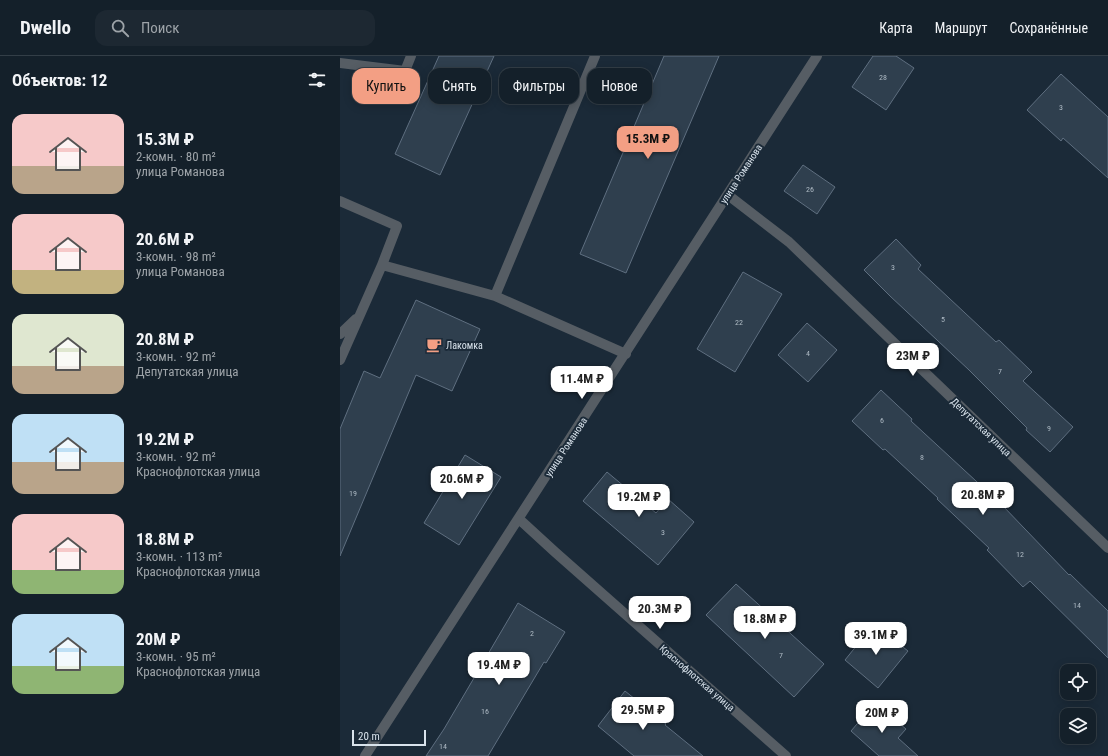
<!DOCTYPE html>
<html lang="ru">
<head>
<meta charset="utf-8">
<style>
  body { margin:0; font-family:"Roboto Condensed",sans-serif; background:#1d2832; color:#f1f3f6; height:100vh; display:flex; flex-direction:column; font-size:15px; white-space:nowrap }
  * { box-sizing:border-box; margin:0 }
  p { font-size:13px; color:#9da3a8 }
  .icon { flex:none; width:22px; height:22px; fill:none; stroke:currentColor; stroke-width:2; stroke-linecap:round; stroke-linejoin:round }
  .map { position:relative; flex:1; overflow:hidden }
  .drawer { display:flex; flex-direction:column; background:#14202a; width:340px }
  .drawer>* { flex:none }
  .guide { position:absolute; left:12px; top:12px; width:380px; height:36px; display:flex; gap:8px }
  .controls { position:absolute; left:720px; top:608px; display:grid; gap:8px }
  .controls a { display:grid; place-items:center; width:36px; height:36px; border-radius:8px; background:#14202a; box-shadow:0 2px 10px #0003,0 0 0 1px #333e47; font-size:20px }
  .scale { position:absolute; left:12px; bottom:10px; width:74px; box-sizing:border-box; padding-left:4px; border:2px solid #d9e3ec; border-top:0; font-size:11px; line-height:14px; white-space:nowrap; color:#d9e3ec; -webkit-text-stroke:3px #1b2a38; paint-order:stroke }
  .price { position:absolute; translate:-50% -34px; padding:0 9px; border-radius:8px; background:#fff; color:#222; font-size:13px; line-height:26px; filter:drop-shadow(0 1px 2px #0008) }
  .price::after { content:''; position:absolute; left:50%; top:24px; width:12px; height:9px; margin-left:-6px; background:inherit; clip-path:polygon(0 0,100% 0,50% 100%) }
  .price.selected { background:#f39f84; color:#111 }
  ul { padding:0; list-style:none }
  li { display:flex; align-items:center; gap:12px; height:100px; padding:0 12px }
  li span { display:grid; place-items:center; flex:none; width:112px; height:80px; border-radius:12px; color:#555 }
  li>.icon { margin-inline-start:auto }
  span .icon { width:48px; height:48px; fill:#fffc; stroke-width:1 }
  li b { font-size:17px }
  h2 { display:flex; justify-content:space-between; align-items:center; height:48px; padding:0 12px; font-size:17px }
  .chip { padding:0 14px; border-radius:12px; background:#14202a; box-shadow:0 2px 10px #0003,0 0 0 1px #333e47; font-size:14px; line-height:36px }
  .chip.selected { background:#f39f84; color:#111 }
  header { display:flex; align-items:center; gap:24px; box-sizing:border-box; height:56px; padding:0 20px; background:#14202a; border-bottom:1px solid #333e47 }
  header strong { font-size:19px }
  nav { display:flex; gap:22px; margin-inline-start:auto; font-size:14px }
  .search { width:280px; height:36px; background:#1d2832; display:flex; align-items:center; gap:10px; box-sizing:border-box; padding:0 14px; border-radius:12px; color:#9da3a8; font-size:15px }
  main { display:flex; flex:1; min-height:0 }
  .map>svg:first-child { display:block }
  .building { fill:#2f3f4e; stroke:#5f6f80 }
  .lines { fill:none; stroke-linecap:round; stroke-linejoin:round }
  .minor { stroke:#565d64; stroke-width:10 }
  .labels { text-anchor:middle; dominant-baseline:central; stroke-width:4; stroke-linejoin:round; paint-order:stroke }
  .number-label { font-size:8px; fill:#aebac4 }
  .street-label { font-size:10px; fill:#d9e3ec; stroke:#1b2a38 }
  .poi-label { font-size:10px; fill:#d9e3ec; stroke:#1b2a38; text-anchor:start }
</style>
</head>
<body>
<header>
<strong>Dwello</strong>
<div class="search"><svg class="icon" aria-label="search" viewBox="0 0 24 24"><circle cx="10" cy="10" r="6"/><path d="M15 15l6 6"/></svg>Поиск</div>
<nav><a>Карта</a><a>Маршрут</a><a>Сохранённые</a></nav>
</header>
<main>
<section class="drawer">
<h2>Объектов: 12<svg class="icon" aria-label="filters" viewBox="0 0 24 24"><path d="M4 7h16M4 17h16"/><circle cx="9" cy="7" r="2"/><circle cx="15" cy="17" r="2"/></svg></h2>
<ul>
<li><span style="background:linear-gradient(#f6c9c9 65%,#b9a48a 0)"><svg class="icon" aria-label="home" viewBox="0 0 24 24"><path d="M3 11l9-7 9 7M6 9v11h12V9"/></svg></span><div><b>15.3M ₽</b><p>2-комн. · 80 m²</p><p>улица Романова</p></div></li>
<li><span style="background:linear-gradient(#f6c9c9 70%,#c2b280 0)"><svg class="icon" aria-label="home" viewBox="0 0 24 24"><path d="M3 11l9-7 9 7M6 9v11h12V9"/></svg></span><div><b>20.6M ₽</b><p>3-комн. · 98 m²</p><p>улица Романова</p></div></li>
<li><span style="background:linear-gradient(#dfe7d0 65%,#b9a48a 0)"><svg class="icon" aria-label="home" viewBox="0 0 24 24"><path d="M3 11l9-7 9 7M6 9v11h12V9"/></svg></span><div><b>20.8M ₽</b><p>3-комн. · 92 m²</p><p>Депутатская улица</p></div></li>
<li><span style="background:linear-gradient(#bfe0f5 60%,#b9a48a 0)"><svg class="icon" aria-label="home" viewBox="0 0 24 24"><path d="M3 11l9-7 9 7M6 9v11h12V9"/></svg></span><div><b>19.2M ₽</b><p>3-комн. · 92 m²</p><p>Краснофлотская улица</p></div></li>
<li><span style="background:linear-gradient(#f6c9c9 70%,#8fb573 0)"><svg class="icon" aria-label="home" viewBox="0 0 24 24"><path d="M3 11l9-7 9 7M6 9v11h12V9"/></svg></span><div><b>18.8M ₽</b><p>3-комн. · 113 m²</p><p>Краснофлотская улица</p></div></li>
<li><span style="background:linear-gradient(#bfe0f5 65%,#8fb573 0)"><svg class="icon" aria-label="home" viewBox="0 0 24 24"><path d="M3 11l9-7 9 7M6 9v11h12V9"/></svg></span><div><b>20M ₽</b><p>3-комн. · 95 m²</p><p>Краснофлотская улица</p></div></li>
</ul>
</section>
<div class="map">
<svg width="768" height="700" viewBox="0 0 768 700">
  <rect width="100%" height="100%" fill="#1b2a38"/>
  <path class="building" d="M99 0H154L100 119 55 98Z
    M324 0H379L286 217 240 198Z
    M533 0H556L574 12 546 54 512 31Z
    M721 18 768 61V122L723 82 721 85 687 54Z
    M463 109 495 131 477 158 444 135Z
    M556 183 581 209 578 213 656 286 659 284 692 316 683 325 733 371 710 396 686 374 687 372 629 314 550 240 524 214Z
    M403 216 442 238 395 316 357 293Z
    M76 244 140 273 112 335 76 319 0 500V373L24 315 40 322Z
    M467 267 497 294 468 326 438 299Z
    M541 334 572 363 571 365 662 449 729 519 730 518 768 555V602L690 525 683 531 647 494 649 492 597 443 598 442 545 393 543 394 512 365Z
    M125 399 161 421 119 489 84 467Z
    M267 416 316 457 328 443 354 466 318 509 243 445Z
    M396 528 484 608 454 641 366 559Z
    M178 547 225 576 206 607 204 606 148 700H86L104 673Z
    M534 568 568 595 538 632 505 604Z
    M285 635 326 668 325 669 363 700H294L258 670Z
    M535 647 566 673 558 682 578 700H539L511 675Z"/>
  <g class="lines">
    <path class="minor" d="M0 7 65 15 71 0
      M388 139 449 186 768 492
      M0 145 57 170 42 209
      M155 240 286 298
      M0 278 16 263
      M0 304 42 209 155 240 255 0
      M179 463 215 496 446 700
      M25 700 477 0"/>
  </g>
  <defs>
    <g id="cafe-bare" transform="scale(1.2)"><path d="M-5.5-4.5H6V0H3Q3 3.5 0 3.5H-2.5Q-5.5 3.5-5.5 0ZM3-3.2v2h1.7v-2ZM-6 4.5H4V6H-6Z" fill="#f39f84" stroke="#1b2a38" stroke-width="2.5" paint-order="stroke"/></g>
  </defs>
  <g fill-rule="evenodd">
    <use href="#cafe-bare" x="94" y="289"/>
  </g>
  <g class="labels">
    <g class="number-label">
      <text x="543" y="21">28</text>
      <text x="721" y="51">3</text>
      <text x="470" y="133">26</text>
      <text x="553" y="211">3</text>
      <text x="603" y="263">5</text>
      <text x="399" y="266">22</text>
      <text x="468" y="297">4</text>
      <text x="660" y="315">7</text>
      <text x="542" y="364">6</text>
      <text x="709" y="372">9</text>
      <text x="582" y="401">8</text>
      <text x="13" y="437">19</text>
      <text x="323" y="476">3</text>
      <text x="680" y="498">12</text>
      <text x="737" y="549">14</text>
      <text x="192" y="577">2</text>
      <text x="441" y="599">7</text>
      <text x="145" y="655">16</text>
      <text x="103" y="690">14</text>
    </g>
    <g class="street-label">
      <text transform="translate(401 118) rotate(-57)">улица Романова</text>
      <text transform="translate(641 371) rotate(44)">Депутатская улица</text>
      <text transform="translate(226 391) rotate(-57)">улица Романова</text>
      <text transform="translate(357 622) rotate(41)">Краснофлотская улица</text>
    </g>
    <g class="poi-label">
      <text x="106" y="289">Лакомка</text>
    </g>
  </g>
</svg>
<div class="controls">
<a><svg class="icon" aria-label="locate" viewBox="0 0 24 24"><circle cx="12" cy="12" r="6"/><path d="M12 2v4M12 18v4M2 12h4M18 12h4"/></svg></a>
<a><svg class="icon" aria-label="layers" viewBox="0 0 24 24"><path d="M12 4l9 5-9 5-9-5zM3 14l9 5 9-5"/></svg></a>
</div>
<div class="scale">20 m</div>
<b class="price selected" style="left:308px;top:104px">15.3M ₽</b>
<b class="price" style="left:573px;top:321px">23M ₽</b>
<b class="price" style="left:242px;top:344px">11.4M ₽</b>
<b class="price" style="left:122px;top:444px">20.6M ₽</b>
<b class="price" style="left:643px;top:460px">20.8M ₽</b>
<b class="price" style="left:299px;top:462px">19.2M ₽</b>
<b class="price" style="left:320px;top:574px">20.3M ₽</b>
<b class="price" style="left:425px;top:584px">18.8M ₽</b>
<b class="price" style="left:536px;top:600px">39.1M ₽</b>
<b class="price" style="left:159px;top:630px">19.4M ₽</b>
<b class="price" style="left:303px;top:675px">29.5M ₽</b>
<b class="price" style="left:542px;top:678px">20M ₽</b>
<div class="guide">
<a class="chip selected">Купить</a>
<a class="chip">Снять</a>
<a class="chip">Фильтры</a>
<a class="chip">Новое</a>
</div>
</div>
</main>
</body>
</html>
